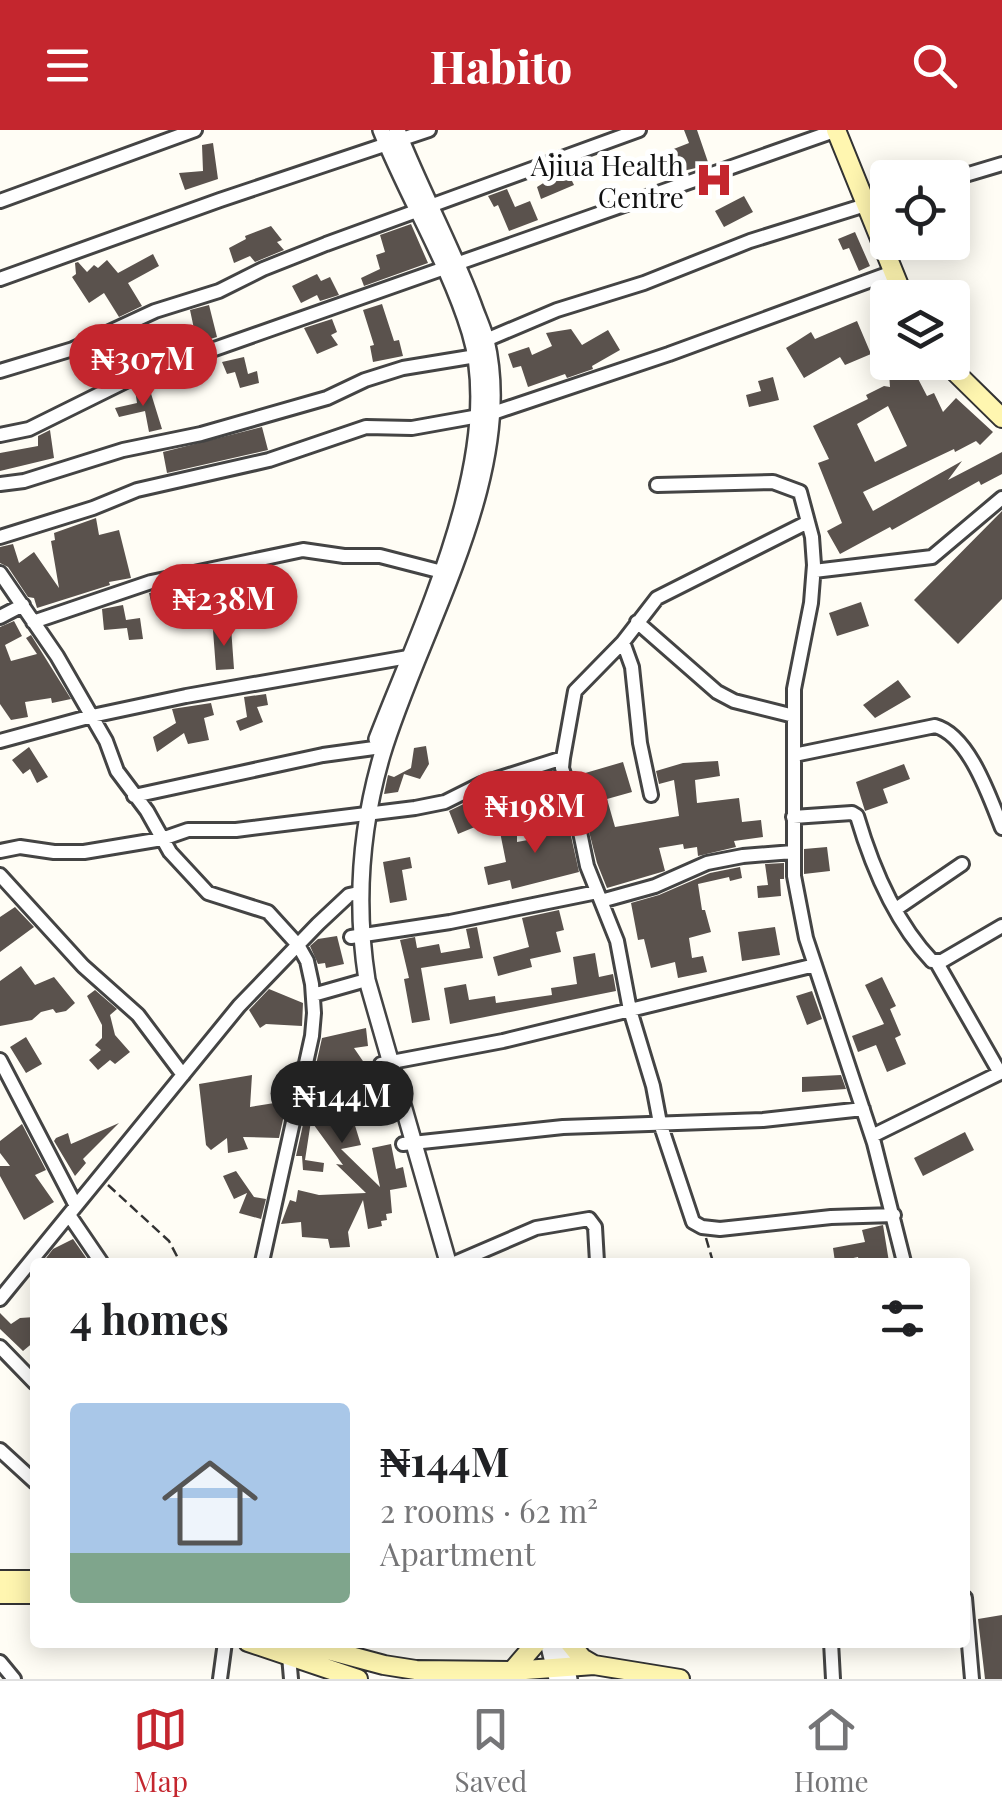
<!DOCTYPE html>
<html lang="en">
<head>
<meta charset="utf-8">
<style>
  body { margin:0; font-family:"Playfair Display",serif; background:#f2f2f2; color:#202124; height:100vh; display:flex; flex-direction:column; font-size:38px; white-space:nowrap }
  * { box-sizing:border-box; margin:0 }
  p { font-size:32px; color:#757577 }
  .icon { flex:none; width:55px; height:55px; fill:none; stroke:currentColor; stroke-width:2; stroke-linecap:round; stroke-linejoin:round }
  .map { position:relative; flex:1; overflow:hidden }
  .details { position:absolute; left:30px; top:1128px; width:940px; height:390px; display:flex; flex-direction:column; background:#fff; border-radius:10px; box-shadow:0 5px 25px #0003 }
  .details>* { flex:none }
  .tools { position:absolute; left:870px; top:30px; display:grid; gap:20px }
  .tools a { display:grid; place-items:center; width:100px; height:100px; border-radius:10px; background:#fff; box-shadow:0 5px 25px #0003; font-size:50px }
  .price { position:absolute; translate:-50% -85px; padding:0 22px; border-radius:35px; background:#c4262e; color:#fff; font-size:32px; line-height:65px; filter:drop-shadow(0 2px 5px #0008) }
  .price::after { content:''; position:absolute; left:50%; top:60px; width:30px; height:22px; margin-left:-15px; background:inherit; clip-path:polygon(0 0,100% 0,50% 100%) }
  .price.active { background:#222; color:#fff }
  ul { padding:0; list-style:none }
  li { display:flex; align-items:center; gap:30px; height:250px; padding:0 40px }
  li+li { border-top:2px solid #e0e0e0 }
  li span { display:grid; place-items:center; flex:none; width:280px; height:200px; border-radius:10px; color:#555 }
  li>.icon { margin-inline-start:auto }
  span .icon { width:120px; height:120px; fill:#fffc; stroke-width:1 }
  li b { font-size:42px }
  h2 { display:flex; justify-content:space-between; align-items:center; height:120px; padding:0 40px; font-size:42px }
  header { display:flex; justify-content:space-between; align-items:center; height:130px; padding:0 40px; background:#c4262e; color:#fff; font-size:45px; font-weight:800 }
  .tabs { display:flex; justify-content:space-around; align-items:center; height:140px; border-top:2px solid #e0e0e0; background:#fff; font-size:28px; color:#757577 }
  .tabs a { display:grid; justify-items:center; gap:5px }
  .tabs .active { color:#c4262e }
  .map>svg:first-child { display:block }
  .building { fill:#5a524d; fill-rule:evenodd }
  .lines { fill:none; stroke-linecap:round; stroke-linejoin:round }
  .minor-casing { stroke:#444; stroke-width:18 }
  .tertiary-casing { stroke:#444; stroke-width:20 }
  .secondary-casing { stroke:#333; stroke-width:22 }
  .path { stroke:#333; stroke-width:2.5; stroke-dasharray:10 5; stroke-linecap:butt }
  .minor { stroke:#fff; stroke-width:12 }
  .tertiary { stroke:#fff; stroke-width:15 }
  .secondary { stroke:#fff6b0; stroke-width:18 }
  .labels { text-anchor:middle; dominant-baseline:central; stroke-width:10; stroke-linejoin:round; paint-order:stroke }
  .poi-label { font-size:28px; fill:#111; stroke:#fff; text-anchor:end }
</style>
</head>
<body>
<header><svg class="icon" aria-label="menu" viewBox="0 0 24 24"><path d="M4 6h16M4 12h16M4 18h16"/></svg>Habito<svg class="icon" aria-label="search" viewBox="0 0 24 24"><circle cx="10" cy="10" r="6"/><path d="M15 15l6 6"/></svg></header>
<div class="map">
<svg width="1002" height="1549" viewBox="0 0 1002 1549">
  <rect width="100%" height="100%" fill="#fffdf5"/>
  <path class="building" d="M684 0H697L709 35 674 43 666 22 689 13Z
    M213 13 218 49 185 60 179 43 203 41 202 15Z
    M566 39 574 55 541 69 537 57Z
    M507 59 515 77 530 71 538 90 509 101 498 75 494 77 488 66Z
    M744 66 753 82 724 97 715 81Z
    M411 94 428 133 364 156 361 148 380 139 376 125 385 122 380 105Z
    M271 96 282 110 277 112 284 120 255 132 250 126 234 133 229 118 246 109 245 106Z
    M855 102 870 136 859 141 849 118 843 120 838 109Z
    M153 124 159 136 128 153 142 176 119 187 104 163 89 173 72 147 76 144 75 133 78 132 87 142 94 135 98 138 107 130 118 143Z
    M317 144 321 151 330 147 339 165 320 171 317 165 301 173 292 156Z
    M382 174 394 211 399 210 403 226 373 232 370 216 374 215 363 180Z
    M209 175 217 207 197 213 190 180Z
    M332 189 337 202 331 205 338 215 317 224 304 198Z
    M857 191 871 224 845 235 840 227 804 248 786 218 811 202 815 209Z
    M571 199 582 215 608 200 620 220 592 236 593 239 567 248 565 244 528 257 521 236 513 238 508 224 529 217 532 225 552 216 546 203Z
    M244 227 248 244 257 241 259 253 240 258 235 242 227 244 222 232Z
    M888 229 898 249 914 241 927 266 934 263 943 282 956 268 993 302 980 315 976 311 955 322 954 319 863 362 873 381 962 331 948 350 1002 322V344L981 355 979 351 892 400 890 397 840 424 827 401 842 393 818 333 829 329 813 296 868 269 866 265 884 256 890 257ZM888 276 907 316 875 332 857 294Z
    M773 247 779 270 749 277 746 265 761 261 758 251Z
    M149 257 162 299 149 302 145 281 119 287 115 278 137 273 135 260Z
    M262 297 268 320 167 343 163 322Z
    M50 300 54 328 0 341V323L38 316V306Z
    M1002 381V469L958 514 914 470Z
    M96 388 99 405 119 400 131 448 109 452 110 455 37 478 34 468 28 467 8 437 0 433V417L13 414 19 433 34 422 59 458 51 411 55 410 54 403Z
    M268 438 275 465 289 446 290 465 276 466V469L267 471 261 448 244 452 242 443Z
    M208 450 211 462 151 472 149 463Z
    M861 472 869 496 837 506 829 483Z
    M123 475 126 490 140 488 143 509 129 510 127 498 104 500 102 479Z
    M14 491 22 506 5 515 11 531 37 524 26 508 31 505 71 569 52 573 51 568 25 572 28 587 11 590 0 574V497Z
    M231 497 234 539 216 540 213 500Z
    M898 550 911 567 875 588 863 575Z
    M266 564 268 575 257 577 263 592 240 601 236 591 247 587 244 567Z
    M211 573 214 585 204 588 209 610 188 614 184 603 157 622 153 607 176 593 172 579Z
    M426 616 429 634 420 649 404 644 398 662 384 664 388 645 394 647 411 638 414 618Z
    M29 617 48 647 37 653 30 639 23 644 12 630Z
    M718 631 720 646 695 650 697 673 739 668 742 692 761 690 763 707 734 711 736 717 698 726 697 717 684 719 683 714 659 718 665 741 607 758 597 733 575 646 623 632 632 662 607 669 615 697 679 686 674 650 659 654 656 641 683 633Z
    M904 634 910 649 883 659 888 673 865 681 856 652Z
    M472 670 482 694 458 704 449 681Z
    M567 688 579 742 512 759 510 750 488 755 484 737 506 732 499 697H517V712L544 707 542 692Z
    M827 717 830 741 804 744V719Z
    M410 727 412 738 402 740 407 770 390 773 383 732Z
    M784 733V749H780L781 766 758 768 757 756 768 755 765 734Z
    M740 737 742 748 730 751 729 747 698 754 702 780H705L711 802 689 808 692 828 703 826 707 842 678 848 675 832 651 838 644 809 638 810 631 773 659 765 710 743Z
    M15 777 34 797 0 822V787Z
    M559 780 564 800 556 802 561 822 530 829 532 837 498 846 493 827 529 817 522 788Z
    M477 797 483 828 421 838 430 890 412 893 404 849 409 848 400 810 415 807 417 818 439 814 441 823 470 818 466 799Z
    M775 797 780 825 742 831 738 802Z
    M337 806 344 834 326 838 325 833 318 834 310 816 318 809Z
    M595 823 599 847 613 844 616 861 450 894 444 858 466 854 469 870 495 866 496 873 552 865 551 858 577 854 573 827Z
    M21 836 35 855 54 847 75 873 66 881 56 883 53 879 41 882 32 890 0 896V851Z
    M882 847 896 876 890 879 901 905 895 908 906 934 887 942 876 915 858 922 852 906 884 894 865 855Z
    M269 859 303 873 302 896 266 894 260 898 249 880Z
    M95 860 117 879 110 885 115 905 130 922 115 934 110 930 98 940 89 930 101 920 95 915 102 908V895L87 866Z
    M812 861 822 889 807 895 796 866Z
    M366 898 368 916 354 918 380 956 365 960 348 973 361 1015 341 1019 380 1057 372 1018 391 1014 396 1039 403 1037 407 1057 390 1060 392 1083 386 1084 387 1090 381 1091 382 1096 368 1099 363 1070 348 1102 350 1117 330 1118 328 1109 302 1107 301 1092 281 1094 290 1070 296 1072 298 1060 319 1065 366 1063 336 1034 343 1035 311 991 305 1030 324 1033 323 1042 303 1040 302 1026H296L309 968 312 967 309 966 322 908Z
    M26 907 42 934 26 943 10 917Z
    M252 945 250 977 287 971 279 1008 243 1007 248 1019 228 1023 227 1008 211 1020 206 1015 199 954Z
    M841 945 846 959 802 962V947Z
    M119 993 83 1029 86 1033 75 1046 54 1011 56 1008 68 1003 71 1014Z
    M22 994 46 1040 35 1045 54 1072 24 1090 0 1046V1036H10L0 1023V1011Z
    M965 1002 974 1020 923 1046 914 1028Z
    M236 1041 254 1067 266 1069 261 1089 239 1083 247 1063 234 1069 223 1046Z
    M883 1095 889 1132H859L858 1127 835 1132 833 1118 865 1112 862 1100Z
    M73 1109 89 1132H43L53 1119Z
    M0 1183 11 1194 20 1188 35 1187V1211L23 1221 0 1199Z
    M1002 1485V1549H985L978 1489Z"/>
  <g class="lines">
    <g class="minor-casing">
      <path id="minor" d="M952 49 1002 34
        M0 71 195 0
        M0 149 220 70 429 0
        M486 210 557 180 644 153 750 111 888 68
        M0 241 73 219 155 181 219 161 263 139 326 114 639 0
        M0 305 29 299 132 248 837 0
        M0 354 24 351 123 320 201 304 327 268 365 250 403 238 476 226
        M657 355 773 352 800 362 812 407 814 435 811 473 794 559V746L806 808 874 1013 904 1132
        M808 392 657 468 623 512 575 561 563 628 562 638 575 678 587 736 617 811 630 880 653 956 660 993 693 1092 702 1097 720 1099 831 1087 894 1085
        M0 407 93 378 137 360 269 330 366 297 412 298 490 284 669 224 893 142
        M814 441 932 427 1002 368
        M0 443 57 526 106 611 117 641 147 681 170 722 208 763 268 782 298 815 307 831 312 854 314 883 312 906 262 1132
        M0 487 23 475
        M33 492 151 452 303 420 344 426H380L450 444
        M637 492 717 562 734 571 794 586
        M623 512 632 537 640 613 651 665
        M0 611 92 586 186 566 408 527
        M794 625 935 596C969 605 990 668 1002 698
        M134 666 323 625 374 618
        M793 687 852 683 857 686C872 737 895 792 932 831H942L1002 796
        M0 721 20 717 54 722H84L162 709 188 700H236L415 678 445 672 481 654 563 628
        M0 745 83 836 138 885 183 945
        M601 771 655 756 707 733 743 726 793 722
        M896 779 962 734
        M351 807 450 792 597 762
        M937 833 1000 943
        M313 865 359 852
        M0 930 76 1076
        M381 934 503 911 815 835
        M872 1006 1002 942
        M403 1014 563 997 763 990 863 979
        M69 1085 101 1132
        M457 1132 536 1098 589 1089 595 1097 597 1132
        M0 1169 239 876 318 794 349 765 358 763
        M0 1217 35 1253
        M0 1320 35 1352
        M965 1468 972 1549
        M831 1512 833 1549
        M289 1526 291 1549
        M0 1532 14 1549
        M220 1549 225 1512"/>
    </g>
    <g class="tertiary-casing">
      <path id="tertiary" d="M397 0C420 59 451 115 473 174 477 186 483 198 486 210 518 344 419 501 382 625 360 700 355 773 367 850L448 1132
        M377 609C420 497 507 322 470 202 448 131 408 68 381 0
        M548 1512 557 1549
        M560 1512 569 1549"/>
    </g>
    <g class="secondary-casing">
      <path id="secondary" d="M836 0 904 168
        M945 232 1002 288
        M0 1450H35
        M0 1464H35
        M248 1512 358 1549
        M298 1512 384 1535 416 1540 512 1541 594 1535 680 1549
        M569 1512 582 1528 594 1535
        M512 1541 537 1512"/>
    </g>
    <path class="path" d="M108 1055 169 1111 180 1132
      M706 1108 713 1132"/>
    <use href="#minor" class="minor"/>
    <use href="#tertiary" class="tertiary"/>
    <use href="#secondary" class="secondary"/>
  </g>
  <defs>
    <g id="hospital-bare" transform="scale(3)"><path d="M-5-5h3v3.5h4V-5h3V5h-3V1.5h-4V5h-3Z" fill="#c4262e" stroke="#fff" stroke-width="2.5" paint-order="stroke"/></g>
  </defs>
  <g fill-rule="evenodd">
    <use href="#hospital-bare" x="714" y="50"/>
  </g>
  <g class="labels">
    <g class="poi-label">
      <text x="684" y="34">Ajiua Health<tspan x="684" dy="32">Centre</tspan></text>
    </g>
  </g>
</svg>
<div class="tools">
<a><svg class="icon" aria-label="locate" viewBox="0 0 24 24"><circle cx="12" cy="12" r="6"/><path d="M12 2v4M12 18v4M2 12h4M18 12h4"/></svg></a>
<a><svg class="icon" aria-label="layers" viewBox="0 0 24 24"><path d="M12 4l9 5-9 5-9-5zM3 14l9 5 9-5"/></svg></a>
</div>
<b class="price" style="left:143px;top:279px">₦307M</b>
<b class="price" style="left:224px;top:519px">₦238M</b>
<b class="price" style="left:535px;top:726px">₦198M</b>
<b class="price active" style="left:342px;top:1016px">₦144M</b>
<section class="details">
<h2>4 homes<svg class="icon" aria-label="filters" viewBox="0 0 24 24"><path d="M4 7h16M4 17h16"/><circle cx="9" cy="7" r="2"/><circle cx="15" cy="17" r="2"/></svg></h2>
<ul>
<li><span style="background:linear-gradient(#a9c7e8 75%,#7fa58c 0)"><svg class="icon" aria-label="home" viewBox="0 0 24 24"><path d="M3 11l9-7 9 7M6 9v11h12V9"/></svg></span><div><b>₦144M</b><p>2 rooms · 62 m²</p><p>Apartment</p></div></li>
</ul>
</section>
</div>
<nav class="tabs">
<a class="active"><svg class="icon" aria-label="map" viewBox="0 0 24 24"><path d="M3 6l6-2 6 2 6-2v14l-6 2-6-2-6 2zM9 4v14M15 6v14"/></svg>Map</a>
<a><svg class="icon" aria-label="saved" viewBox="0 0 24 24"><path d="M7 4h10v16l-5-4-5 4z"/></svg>Saved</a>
<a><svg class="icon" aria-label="home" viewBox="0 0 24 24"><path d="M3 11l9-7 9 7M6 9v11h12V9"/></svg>Home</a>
</nav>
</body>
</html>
